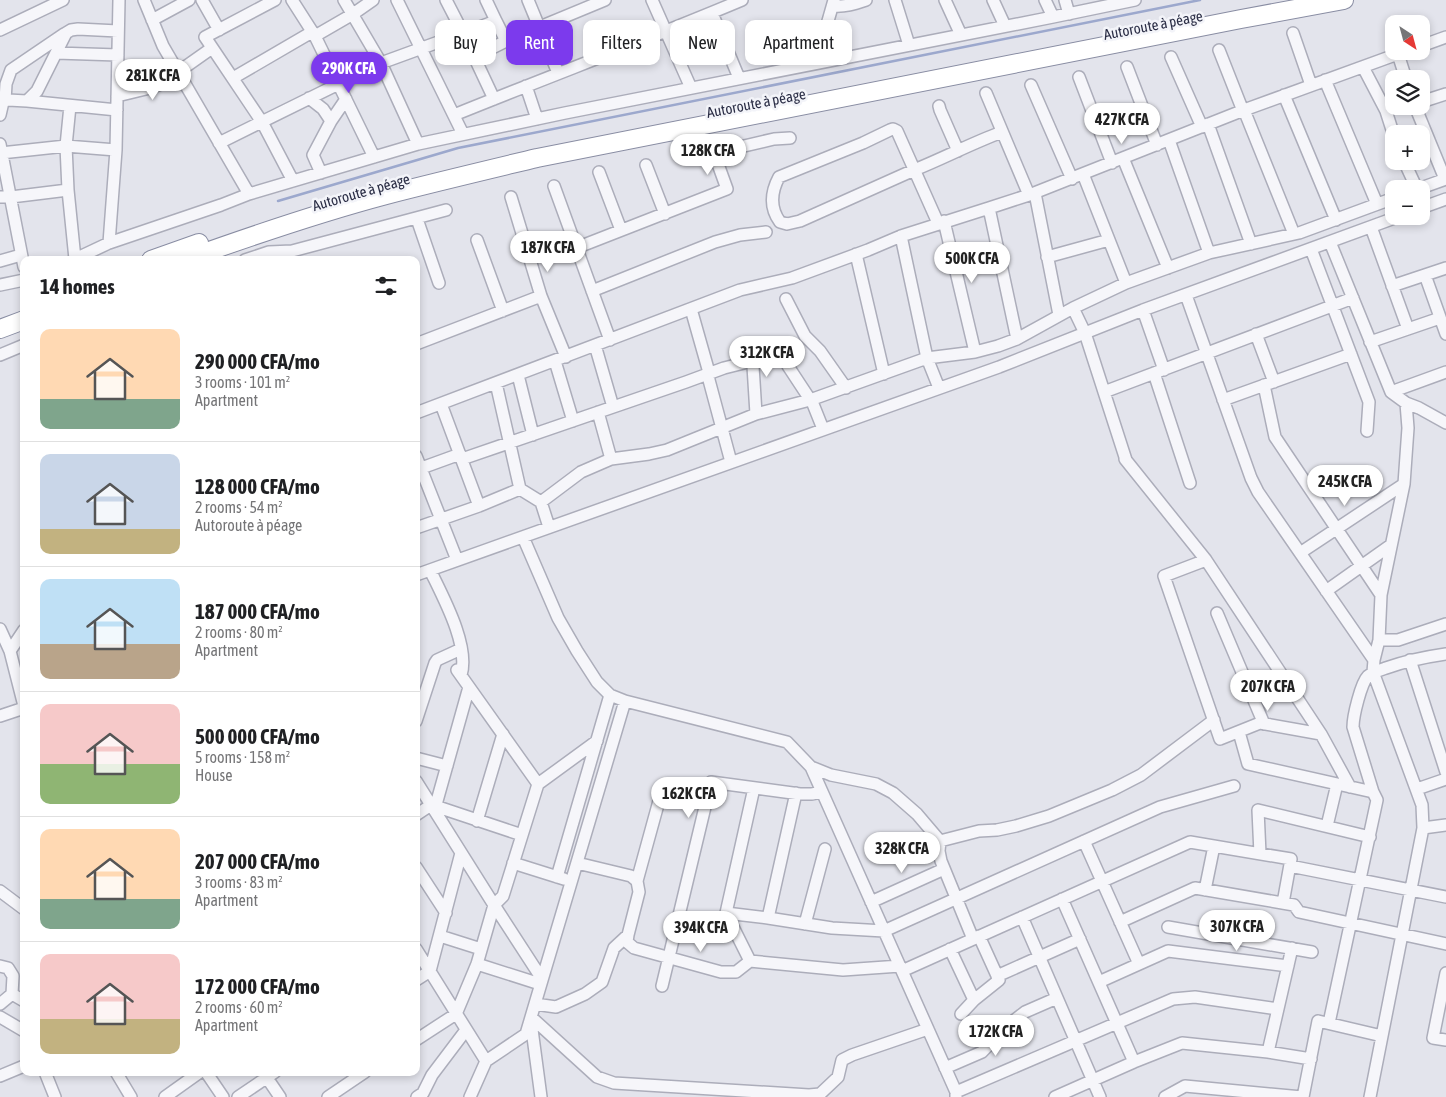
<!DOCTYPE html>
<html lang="en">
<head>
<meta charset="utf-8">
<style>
  body { margin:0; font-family:"Asap Condensed",sans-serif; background:#f2f2f2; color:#202124; height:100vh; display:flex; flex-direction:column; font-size:19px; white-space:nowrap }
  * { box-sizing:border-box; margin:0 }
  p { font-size:16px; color:#757577 }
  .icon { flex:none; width:28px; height:28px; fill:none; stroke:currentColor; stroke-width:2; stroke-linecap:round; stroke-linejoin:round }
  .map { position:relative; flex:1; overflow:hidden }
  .side { position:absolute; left:20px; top:256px; width:400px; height:820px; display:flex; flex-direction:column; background:#fff; border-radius:10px; box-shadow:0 2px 8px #0003 }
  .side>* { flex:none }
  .guide { position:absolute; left:435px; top:20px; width:475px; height:45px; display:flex; gap:10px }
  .needle { width:32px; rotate:144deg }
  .buttons { position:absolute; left:1385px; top:15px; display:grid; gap:10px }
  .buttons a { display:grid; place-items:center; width:45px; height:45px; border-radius:10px; background:#fff; box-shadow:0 2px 8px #0003; font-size:25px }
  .price { position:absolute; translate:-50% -42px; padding:0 11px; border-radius:18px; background:#fff; color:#222; font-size:16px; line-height:32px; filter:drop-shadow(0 1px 2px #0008) }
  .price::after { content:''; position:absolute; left:50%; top:30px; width:15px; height:11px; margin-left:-8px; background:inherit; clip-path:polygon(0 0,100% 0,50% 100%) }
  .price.current { background:#7c3aed; color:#fff }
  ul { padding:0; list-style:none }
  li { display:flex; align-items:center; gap:15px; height:125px; padding:0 20px }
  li+li { border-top:1px solid #e0e0e0 }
  li span { display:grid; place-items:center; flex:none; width:140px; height:100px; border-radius:10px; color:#555 }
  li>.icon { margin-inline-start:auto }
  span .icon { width:60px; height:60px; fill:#fffc; stroke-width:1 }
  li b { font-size:21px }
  h2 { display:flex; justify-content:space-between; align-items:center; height:60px; padding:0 20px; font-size:21px }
  .pill { padding:0 18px; border-radius:10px; background:#fff; box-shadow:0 2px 8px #0003; font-size:18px; line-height:45px }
  .pill.current { background:#7c3aed; color:#fff }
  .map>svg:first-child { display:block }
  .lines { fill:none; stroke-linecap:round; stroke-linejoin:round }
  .stream { stroke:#9ca8cd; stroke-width:2.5 }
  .minor-casing { stroke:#acadba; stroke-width:14 }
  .highway-casing { stroke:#898da3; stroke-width:20 }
  .minor { stroke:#f6f6fa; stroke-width:11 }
  .highway { stroke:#fff; stroke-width:18 }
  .labels { text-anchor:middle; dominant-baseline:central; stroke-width:5; stroke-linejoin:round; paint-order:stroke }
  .street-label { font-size:15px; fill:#2a2d45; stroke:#f3f4f9 }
</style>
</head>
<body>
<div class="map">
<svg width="1446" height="1097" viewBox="0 0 1446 1097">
  <rect width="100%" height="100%" fill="#e3e4ec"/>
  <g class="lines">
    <path class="stream" d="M278 201 458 148 1200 0"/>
    <g class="minor-casing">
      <path id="minor" d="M144 0 163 46 249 194
        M202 0 219 30
        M275 0 205 37 262 122 293 181
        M292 0 315 36 374 157
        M344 0 381 63 418 144
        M397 0 463 134
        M446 0 463 33 494 99
        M486 0 496 21
        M528 0 558 73
        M652 0 691 88
        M895 0 909 45
        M945 0 961 35
        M993 0 1005 26
        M1045 0 1053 17
        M1065 0 1069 14
        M833 6C845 7 854 4 866 0
        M712 13 739 78
        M152 20 189 0
        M0 30 63 0
        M1293 33 1311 85
        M315 36 353 14 373 0
        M506 41 605 0
        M1421 46 1446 37
        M1219 50 1243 111
        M56 53 118 55
        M1398 54 1406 79
        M1171 57 1202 127
        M816 63 834 0
        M1127 67 1157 145
        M1363 67 1386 111 1394 136
        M178 72 212 48
        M1079 77 1112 163
        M233 78 312 32
        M1325 80 1377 204
        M1031 85 1072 179
        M526 86 537 119
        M986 93 1029 195
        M1284 95 1336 220
        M117 96 150 88 181 77
        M309 98 323 109 331 121
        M5 101 6 84 11 70 64 34
        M27 101 117 110
        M1421 102 1446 94
        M70 106 66 146 68 190 75 259
        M939 106 940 110 958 151
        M1415 106 1445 179
        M1244 110 1294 234
        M0 115 3 102 8 100 27 101 37 91 66 33 71 30 78 29 118 31
        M454 115C550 76 647 40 742 0
        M1208 124 1251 244
        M1169 140 1209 253
        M219 143 381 63 496 21 506 41 474 57
        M0 144 24 267
        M1 153 66 146 116 150
        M1123 158 1168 268
        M1404 161 1417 189
        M646 165 665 214
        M599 172 621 230
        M321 173 313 155 331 121 346 99
        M1083 174 1126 283
        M554 186 610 340
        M1418 189 1446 179
        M1035 193 1059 315
        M0 197H11L68 190
        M511 197 541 296 566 357
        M1421 208 1446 199
        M417 219 439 283
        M944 221 975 352
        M938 223 897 131 893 129 890 130 863 143 779 177C771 192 769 207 780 222L787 224 800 221 914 170C944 158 972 143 1002 132
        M1371 227 1408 329
        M901 236 927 358 939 388
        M477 240 503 311
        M1330 242 1391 392 1406 403 1419 408 1446 423
        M109 243 116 150 119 0
        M576 248 727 189 714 153 774 139 790 138
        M1311 249 1369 402 1367 431
        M856 254 884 374
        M1047 257 1109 240
        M73 260 109 243 221 205 249 194 418 144 565 113 1053 17 1135 0
        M245 260 269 252 292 251 446 210
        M0 261 21 255
        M1425 275 1446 334
        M0 285 24 280
        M1392 286 1446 268
        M592 291 715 242 740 235 766 232
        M1186 295 1251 478 1258 492 1374 660
        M786 299 805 336 820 351 846 388
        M1073 308 1085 333 1126 460
        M691 309 708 369 709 380 731 462
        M1143 310 1164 370
        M1256 334 1274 382
        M1017 339 989 208 1029 195 1244 110 1406 51
        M1370 342 1440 318
        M416 344 541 296
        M595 345 613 407
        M0 355 24 345
        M555 361 573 421
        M788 366 813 404 823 429
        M1154 373 1190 483
        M518 375 533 435
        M496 383 520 489 541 502 549 527
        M1264 385 1275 437 1381 595
        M1104 392 1353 298
        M1391 392 1446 372
        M1223 400 1351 354
        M441 404 479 506
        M598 412 611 459
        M416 413 740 290 792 278 868 250 901 236 989 208
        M416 456 457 560
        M462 459 686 382 724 368 748 362 751 363 753 366 756 414
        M1125 459 1206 560 1321 734 1350 787
        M416 470 460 454
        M541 502 581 472 611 459 649 454 667 450 756 414 810 400 927 358 975 352 998 346 1017 339 1073 308 1126 283 1209 253 1299 233 1394 198
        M416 528 479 506 520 489
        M523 537 558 618 577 651 597 682 610 695 625 701 787 742 811 767 956 1092V1097
        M1300 553 1404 484
        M1206 560 1164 576 1220 739 1260 723 1321 734
        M430 570C443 597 470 646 461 675
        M416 575 999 367 1143 310 1400 216
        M1326 591 1391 545
        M1217 613 1264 724
        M0 629 10 651 24 706
        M1379 640H1398L1446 624
        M10 651 24 630
        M1410 660 1446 772
        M457 670 538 784
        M0 716 24 708
        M416 721 435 663 437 660 461 649
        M1239 732 1248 764 1373 792
        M416 758 447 766
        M811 767 831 775 876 784 893 793 917 814 940 841
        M416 781 494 905 542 979
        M1417 789 1446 779
        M432 805 522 835
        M416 815 437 801 469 687
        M477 821 503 734
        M1327 826 1337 784
        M1423 828 1446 825
        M940 841 979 831 997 830 1016 826 1049 816 1112 790 1141 775 1214 720
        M940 841 939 851 941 861 973 939
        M1084 841 1139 964
        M1260 854 1258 810 1370 837
        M513 863 564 879
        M577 863 631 876 637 881 639 892 628 935 627 942 634 948 721 972H736L750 961 843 970 900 966
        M1290 866 1446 897
        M416 867 446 913
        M557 877 610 695
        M637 881 662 790
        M1205 890 1214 846
        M0 891 24 909
        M1062 899 1134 1062
        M871 902 944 869
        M726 913 768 918 832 928 884 931 1160 807 1234 786
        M1022 917 1100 1097
        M768 918 796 793
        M1120 922 1195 888 1294 905 1299 912 1446 944
        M805 924 825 849
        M1168 927 1312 952
        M440 936 481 949
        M416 949 486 1061
        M950 949 974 1000
        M750 961 726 913 754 788
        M477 964 540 984
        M0 966 8 968 13 976 12 994 0 1004
        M902 971 1190 842 1291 859 1283 903
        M1446 973 1433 1038 1446 1040
        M997 976 1080 939
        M416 980 430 971 461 853
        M1099 982 1168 951 1288 966
        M662 986 711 782 800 794H812L822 792
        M12 994 24 1001
        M535 1004 556 1007 585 994 602 982 614 948 628 935
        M961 1014 974 1000 999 980 979 936
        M0 1017 24 1031
        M531 1017 597 1077 614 1083 809 1095 820 1094 838 1077 842 1060 852 1055 928 1029
        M531 1022 541 1097
        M1329 1023 1377 800 1373 792 1353 727C1353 716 1361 683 1368 676 1373 672 1380 670 1386 668 1406 661 1425 657 1446 654
        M416 1040 456 1014 477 964 494 905 503 896 538 784 597 741
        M1268 1052 1292 948
        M945 1068 982 1052 1007 1026 1025 1012 1057 998
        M45 1072 55 1097
        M116 1072 131 1097
        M206 1072 223 1097
        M263 1072 280 1097
        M0 1076 24 1066
        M956 1092 1173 999 1195 997 1278 1009
        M165 1097 200 1072
        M238 1097 275 1072
        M328 1097 365 1072
        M417 1097 423 1093 432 1075 466 1030
        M470 1097 486 1061 526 1034 625 701
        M1055 1097 1134 1062 1182 1043 1268 1052 1311 1059
        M1165 1097 1185 1086 1302 1097
        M1303 1097 1318 1021 1382 1036
        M1370 1097 1423 828 1422 805 1373 672 1374 660 1379 640 1381 595 1404 484 1408 428 1406 403"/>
    </g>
    <g class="highway-casing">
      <path id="highway" d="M151 260 199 243
        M184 260C251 236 318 213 386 195 436 182 487 170 537 158L1241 19 1344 0
        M0 329 24 320"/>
    </g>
    <use href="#minor" class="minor"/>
    <use href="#highway" class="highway"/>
  </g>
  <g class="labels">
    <g class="street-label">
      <text transform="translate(1153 25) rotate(-11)">Autoroute à péage</text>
      <text transform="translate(756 103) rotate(-11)">Autoroute à péage</text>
      <text transform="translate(361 192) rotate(-16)">Autoroute à péage</text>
    </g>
  </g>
</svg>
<div class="buttons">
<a><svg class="needle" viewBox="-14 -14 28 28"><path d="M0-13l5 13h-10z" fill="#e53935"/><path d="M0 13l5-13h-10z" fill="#757577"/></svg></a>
<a><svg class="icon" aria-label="layers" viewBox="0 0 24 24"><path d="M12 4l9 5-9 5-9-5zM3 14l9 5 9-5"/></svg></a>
<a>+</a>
<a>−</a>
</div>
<b class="price current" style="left:349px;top:94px">290K CFA</b>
<b class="price" style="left:153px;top:101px">281K CFA</b>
<b class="price" style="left:1122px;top:145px">427K CFA</b>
<b class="price" style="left:708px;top:176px">128K CFA</b>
<b class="price" style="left:548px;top:273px">187K CFA</b>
<b class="price" style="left:972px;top:284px">500K CFA</b>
<b class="price" style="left:767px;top:378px">312K CFA</b>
<b class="price" style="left:1345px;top:507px">245K CFA</b>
<b class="price" style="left:1268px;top:712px">207K CFA</b>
<b class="price" style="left:689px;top:819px">162K CFA</b>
<b class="price" style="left:902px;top:874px">328K CFA</b>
<b class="price" style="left:1237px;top:952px">307K CFA</b>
<b class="price" style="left:701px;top:953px">394K CFA</b>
<b class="price" style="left:996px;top:1057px">172K CFA</b>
<div class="guide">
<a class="pill">Buy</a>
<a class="pill current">Rent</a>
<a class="pill">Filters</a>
<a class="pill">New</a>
<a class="pill">Apartment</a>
</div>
<section class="side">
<h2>14 homes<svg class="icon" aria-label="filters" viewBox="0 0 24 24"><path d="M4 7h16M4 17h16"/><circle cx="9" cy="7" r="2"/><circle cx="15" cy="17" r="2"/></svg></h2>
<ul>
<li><span style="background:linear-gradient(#ffd9b3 70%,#7fa58c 0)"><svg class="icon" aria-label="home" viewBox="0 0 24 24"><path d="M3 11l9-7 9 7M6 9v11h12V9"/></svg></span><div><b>290 000 CFA/mo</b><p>3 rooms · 101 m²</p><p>Apartment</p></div></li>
<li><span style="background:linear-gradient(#c9d6e8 75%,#c2b280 0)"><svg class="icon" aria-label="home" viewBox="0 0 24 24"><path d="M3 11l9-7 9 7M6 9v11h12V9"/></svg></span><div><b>128 000 CFA/mo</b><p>2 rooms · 54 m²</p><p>Autoroute à péage</p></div></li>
<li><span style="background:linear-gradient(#bfe0f5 65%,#b9a48a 0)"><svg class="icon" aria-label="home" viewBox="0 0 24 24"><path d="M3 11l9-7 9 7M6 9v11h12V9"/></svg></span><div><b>187 000 CFA/mo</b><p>2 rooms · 80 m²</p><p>Apartment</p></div></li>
<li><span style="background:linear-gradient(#f6c9c9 60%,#8fb573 0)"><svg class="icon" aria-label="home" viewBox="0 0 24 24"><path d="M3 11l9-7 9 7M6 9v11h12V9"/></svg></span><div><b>500 000 CFA/mo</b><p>5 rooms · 158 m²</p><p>House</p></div></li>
<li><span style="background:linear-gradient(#ffd9b3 70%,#7fa58c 0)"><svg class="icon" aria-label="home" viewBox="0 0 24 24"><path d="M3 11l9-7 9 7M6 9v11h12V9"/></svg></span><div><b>207 000 CFA/mo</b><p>3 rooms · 83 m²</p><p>Apartment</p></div></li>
<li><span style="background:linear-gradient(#f6c9c9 65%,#c2b280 0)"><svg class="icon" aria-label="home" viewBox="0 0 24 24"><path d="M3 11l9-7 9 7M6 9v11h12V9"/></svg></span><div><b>172 000 CFA/mo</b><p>2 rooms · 60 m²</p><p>Apartment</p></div></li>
</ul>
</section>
</div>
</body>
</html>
